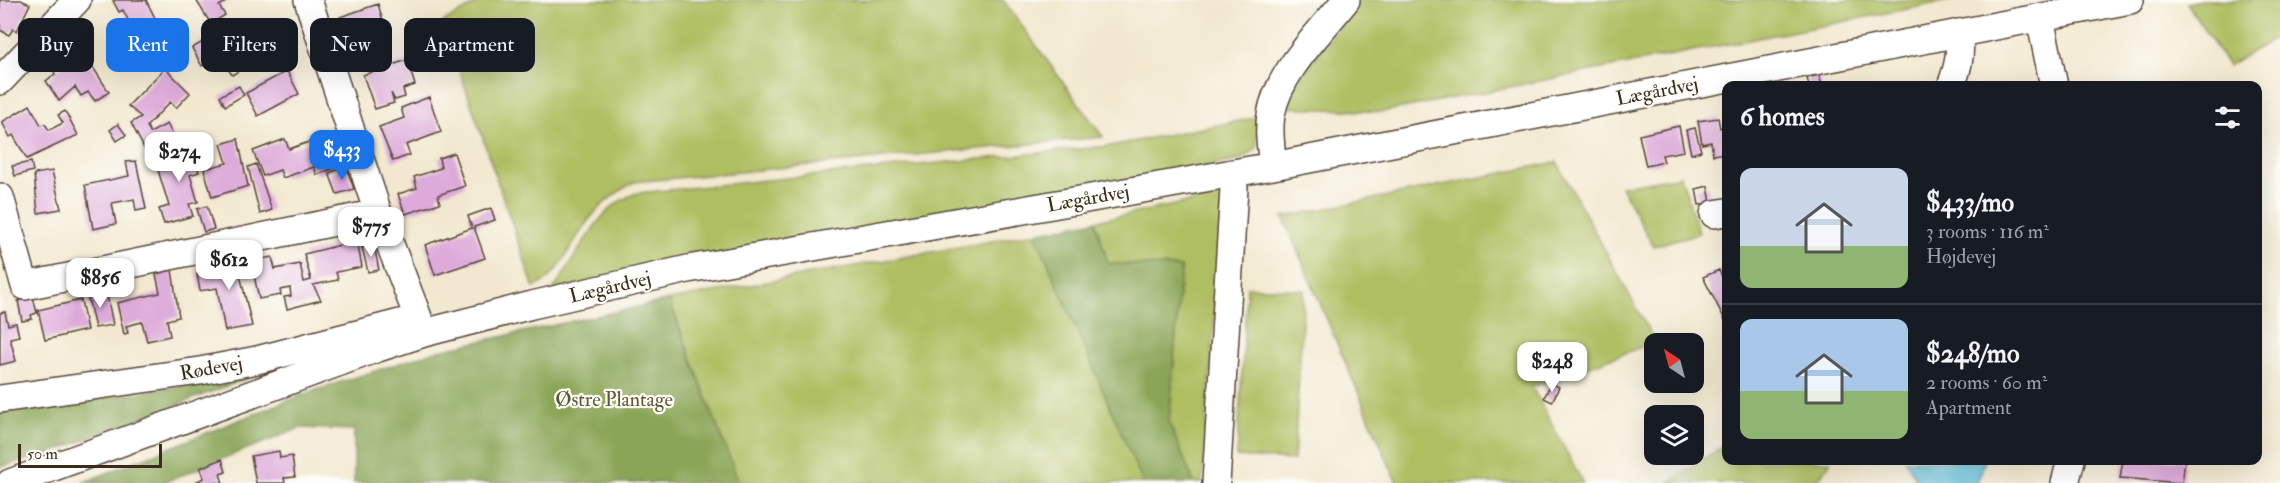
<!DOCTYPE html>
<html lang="en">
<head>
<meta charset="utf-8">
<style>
  body { margin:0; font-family:"IM FELL Double Pica",serif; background:#20242c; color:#f1f3f6; height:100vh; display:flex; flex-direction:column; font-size:22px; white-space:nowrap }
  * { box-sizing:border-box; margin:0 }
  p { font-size:20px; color:#9ea1a6 }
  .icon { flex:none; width:33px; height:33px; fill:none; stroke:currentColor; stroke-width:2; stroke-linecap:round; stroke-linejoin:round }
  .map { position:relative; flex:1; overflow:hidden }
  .panel { position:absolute; left:1722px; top:81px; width:540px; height:384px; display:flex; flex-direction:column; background:#171b24; border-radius:12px; box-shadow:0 6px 24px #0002 }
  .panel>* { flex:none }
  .banner { position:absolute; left:18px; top:18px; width:570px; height:54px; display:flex; gap:12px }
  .needle { width:39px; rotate:324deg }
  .fabs { position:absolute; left:1644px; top:333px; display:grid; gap:12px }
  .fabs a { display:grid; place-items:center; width:60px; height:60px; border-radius:12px; background:#171b24; box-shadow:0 6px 24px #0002; font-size:30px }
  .scale { position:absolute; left:18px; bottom:15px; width:144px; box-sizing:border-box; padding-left:6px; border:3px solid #3b2a1e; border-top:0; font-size:16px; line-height:21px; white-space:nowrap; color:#3b2a1e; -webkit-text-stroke:4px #fdfcf7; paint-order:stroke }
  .price { position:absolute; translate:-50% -51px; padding:0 14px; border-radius:12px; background:#fff; color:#222; font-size:20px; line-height:39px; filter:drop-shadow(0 2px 3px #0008) }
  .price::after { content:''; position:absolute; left:50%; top:36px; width:18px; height:14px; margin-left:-9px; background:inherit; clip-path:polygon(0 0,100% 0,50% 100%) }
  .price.current { background:#1a73e8; color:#fff }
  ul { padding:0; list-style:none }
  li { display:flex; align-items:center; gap:18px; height:150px; padding:0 18px }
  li+li { border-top:2px solid #363941 }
  li span { display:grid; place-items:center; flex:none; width:168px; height:120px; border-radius:12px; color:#555 }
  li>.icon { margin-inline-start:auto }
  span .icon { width:72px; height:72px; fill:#fffc; stroke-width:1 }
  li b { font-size:26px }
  h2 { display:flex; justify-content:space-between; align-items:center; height:72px; padding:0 18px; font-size:26px }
  .chip { padding:0 21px; border-radius:12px; background:#171b24; box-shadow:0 6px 24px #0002; font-size:21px; line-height:54px }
  .chip.current { background:#1a73e8; color:#fff }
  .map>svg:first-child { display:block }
  .green { fill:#aebe61; stroke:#747440; stroke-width:1.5 }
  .forest { fill:#8aa557; stroke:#62683a; stroke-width:1.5 }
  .water { fill:#5ebfdc; stroke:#4c747d; stroke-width:1.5 }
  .building { fill:#ddaada }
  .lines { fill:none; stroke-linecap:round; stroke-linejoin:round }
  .minor-casing { stroke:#564639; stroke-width:30 }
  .minor { stroke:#fff; stroke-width:27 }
  .labels { text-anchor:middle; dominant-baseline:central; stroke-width:4.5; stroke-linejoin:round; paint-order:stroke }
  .street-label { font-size:20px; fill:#3b2a1e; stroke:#fdfcf7 }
  .park-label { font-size:20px; fill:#5e5632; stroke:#fdfcf7 }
</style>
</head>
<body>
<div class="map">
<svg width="2280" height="483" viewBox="0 0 2280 483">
  <rect width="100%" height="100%" fill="#fdfcf7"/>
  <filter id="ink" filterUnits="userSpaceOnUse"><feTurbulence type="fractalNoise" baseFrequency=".0167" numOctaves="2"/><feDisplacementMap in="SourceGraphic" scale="12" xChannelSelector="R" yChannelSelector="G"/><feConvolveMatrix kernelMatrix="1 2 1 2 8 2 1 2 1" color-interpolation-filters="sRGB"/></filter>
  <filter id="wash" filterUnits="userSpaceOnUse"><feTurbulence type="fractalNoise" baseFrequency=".008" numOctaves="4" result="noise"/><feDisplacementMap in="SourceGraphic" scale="24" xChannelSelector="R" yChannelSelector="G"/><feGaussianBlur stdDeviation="1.35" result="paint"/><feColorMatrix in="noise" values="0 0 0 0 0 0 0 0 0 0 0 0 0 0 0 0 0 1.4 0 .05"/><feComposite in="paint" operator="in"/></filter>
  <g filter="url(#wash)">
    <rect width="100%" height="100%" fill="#f2e8cf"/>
    <path class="green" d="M483 0H1003L1103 137 634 182C613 194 597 207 583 228 568 250 559 276 534 288L443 22Z
      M1359 0H1953L1382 112 1285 107 1301 76Z
      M2201 0H2280V35L2228 66 2187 3Z
      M1259 117 1256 149 1240 160 553 290C577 258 597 204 638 193L1110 146Z
      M1557 162 1655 342 1532 387 1583 483H1397L1283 217Z
      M1681 176 1699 233 1653 246 1621 186Z
      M1224 195 1202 483H1194L1169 423 1181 268 1108 263 1095 221Z
      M1035 233 1143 483H739L669 300Z
      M1247 287 1304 290 1294 460 1237 457Z
      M1726 444V460L1831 461 1816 483H1668Z"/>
    <path class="forest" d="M1095 221 1108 263 1181 267 1169 423 1194 483H1143L1035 233Z
      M669 300 739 483H354V430L300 428 162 483H82L304 394 440 350Z
      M256 375 50 453 0 467V413Z"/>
    <path class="water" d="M1906 461V460L1985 461 1977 483H1918Z"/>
    <g id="blocks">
      <path class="building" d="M0 0H21L30 4 17 31 13 29 9 35 0 30Z
        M116 0H146L161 30 139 42 123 10 119 12 113 1Z
        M196 0H229L219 6 225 15 211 24Z
        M378 4 387 35 372 41 369 34 349 41 340 17Z
        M248 25 265 55 232 75 213 45Z
        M208 39 213 48 205 52 210 61 202 66 192 48Z
        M83 52 109 92 95 101 88 92 81 96 75 87 59 101 46 81 55 74 54 72Z
        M407 60 415 85 403 89 405 97 395 100 391 93 394 103 375 109 363 75Z
        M165 68 190 93 176 108 170 102 147 126 150 133 167 124 174 137 145 150 131 123 141 117 128 106Z
        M287 71 299 94 258 116 246 93Z
        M1819 75 1822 86H1809L1807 78Z
        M239 86 244 95 225 106 220 96Z
        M429 97 441 132 406 145 410 155 393 161 379 127 404 118 401 108Z
        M30 105 41 125 45 124 49 130 63 123 58 115 65 111 78 135 27 159 13 135 10 137 2 122Z
        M1718 118 1720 128 1726 127V153L1713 155 1711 142 1702 144 1698 121Z
        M118 124 126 135 117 141 110 130Z
        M1679 126 1684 151 1662 155 1664 162 1646 166 1639 135Z
        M1695 128 1701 151 1691 154 1686 130Z
        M323 137 334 168 317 175 314 167 283 178 280 170 263 176 253 151 285 139 289 149Z
        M238 139 248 186 212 197 204 169 227 163 221 144Z
        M189 141 199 172 190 175 198 202 189 204 193 216 164 224 159 209 169 206 158 170 172 166 167 148Z
        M454 153 465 186 438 195 440 203 405 214 398 194 417 188 414 177 441 168 439 158Z
        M136 161 146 209 136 211 134 199 112 203 116 224 93 229 85 185 129 176 126 162Z
        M31 162 33 171 15 176 12 166Z
        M256 164 272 210 260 214 248 167Z
        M346 167 354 189 337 194 329 173Z
        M52 171 61 209 38 213 34 174Z
        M1708 186 1711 203 1699 205 1696 189Z
        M207 206 214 229 204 232 197 209Z
        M491 208 495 220 474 227 485 258 435 275 425 245 472 228 468 216Z
        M357 241 362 267 336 272 338 280 313 285 321 300 287 309 284 297 291 296 290 288 280 290 281 295 259 299 251 261 272 257 275 269 300 264 304 282 311 280 304 254Z
        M374 245 379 270 368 272 362 247Z
        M246 253 249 268 239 270 252 326 225 331 217 288 200 291 197 274 215 271 216 276 221 274 218 258Z
        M172 270 179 317 167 320 170 336 147 341 142 322 126 326 128 333 124 334 117 303 160 293 156 274Z
        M1719 270 1726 286V322L1703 277Z
        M106 290 113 325 95 328 87 294Z
        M33 297 37 313 31 315 32 319 22 321 18 301Z
        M81 300 87 330 45 340 38 310Z
        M5 312 8 325 16 323 19 336 10 338 16 361 0 365V313Z
        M1551 383 1559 387 1552 402 1544 398Z
        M279 451 280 458 292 456 295 477 284 478 285 483H256L251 456Z
        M222 459 226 472 220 474 223 483H193L204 478 200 468Z
        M2123 460H2185L2182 483 2120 478Z"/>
    </g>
  </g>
  <g filter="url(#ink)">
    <use href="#blocks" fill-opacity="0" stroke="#564639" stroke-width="1.5"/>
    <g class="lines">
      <g class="minor-casing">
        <path id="minor" d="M308 0 378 213 424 333
          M2040 18 2054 86
          M0 81 77 0
          M1951 86C1958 68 1962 52 1958 33
          M1273 166C1271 149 1268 132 1271 115 1278 72 1320 33 1346 0
          M0 197 25 286 378 213
          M1714 214 1726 212
          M0 399 200 371 257 360 400 323
          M10 483 378 348 424 333 532 305 688 269 1273 166 2130 0
          M1216 483 1234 188 1232 173
          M2065 483 2071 460"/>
      </g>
      <use href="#minor" class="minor"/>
    </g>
  </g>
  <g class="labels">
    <g class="street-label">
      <text transform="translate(1657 91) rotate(-11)">Lægårdvej</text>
      <text transform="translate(1088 198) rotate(-10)">Lægårdvej</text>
      <text transform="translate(610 287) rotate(-13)">Lægårdvej</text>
      <text transform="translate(211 368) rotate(-10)">Rødevej</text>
    </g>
    <g class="park-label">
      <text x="614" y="399">Østre Plantage</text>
    </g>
  </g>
</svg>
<div class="fabs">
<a><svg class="needle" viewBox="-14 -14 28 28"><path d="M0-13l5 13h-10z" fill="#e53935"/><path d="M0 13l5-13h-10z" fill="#9ea1a6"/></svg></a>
<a><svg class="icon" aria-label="layers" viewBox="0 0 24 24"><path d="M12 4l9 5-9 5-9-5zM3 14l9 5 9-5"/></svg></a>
</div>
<div class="scale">50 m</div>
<b class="price current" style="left:342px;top:181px">$433</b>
<b class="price" style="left:179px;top:183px">$274</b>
<b class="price" style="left:371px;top:258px">$775</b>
<b class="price" style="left:229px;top:291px">$612</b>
<b class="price" style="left:100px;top:309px">$856</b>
<b class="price" style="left:1552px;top:393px">$248</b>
<div class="banner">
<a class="chip">Buy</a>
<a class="chip current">Rent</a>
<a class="chip">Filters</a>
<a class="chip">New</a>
<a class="chip">Apartment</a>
</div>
<section class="panel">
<h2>6 homes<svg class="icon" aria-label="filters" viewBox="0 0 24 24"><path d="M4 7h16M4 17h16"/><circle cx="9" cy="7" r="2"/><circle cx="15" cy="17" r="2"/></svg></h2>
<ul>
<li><span style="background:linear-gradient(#c9d6e8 65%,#8fb573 0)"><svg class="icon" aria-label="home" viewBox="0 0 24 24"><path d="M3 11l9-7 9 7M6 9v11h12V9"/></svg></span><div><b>$433/mo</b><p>3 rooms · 116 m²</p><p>Højdevej</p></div></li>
<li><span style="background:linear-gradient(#a9c7e8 60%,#8fb573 0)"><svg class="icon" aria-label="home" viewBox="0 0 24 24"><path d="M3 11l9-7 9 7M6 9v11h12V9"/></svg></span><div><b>$248/mo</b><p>2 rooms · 60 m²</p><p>Apartment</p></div></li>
</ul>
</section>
</div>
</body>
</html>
